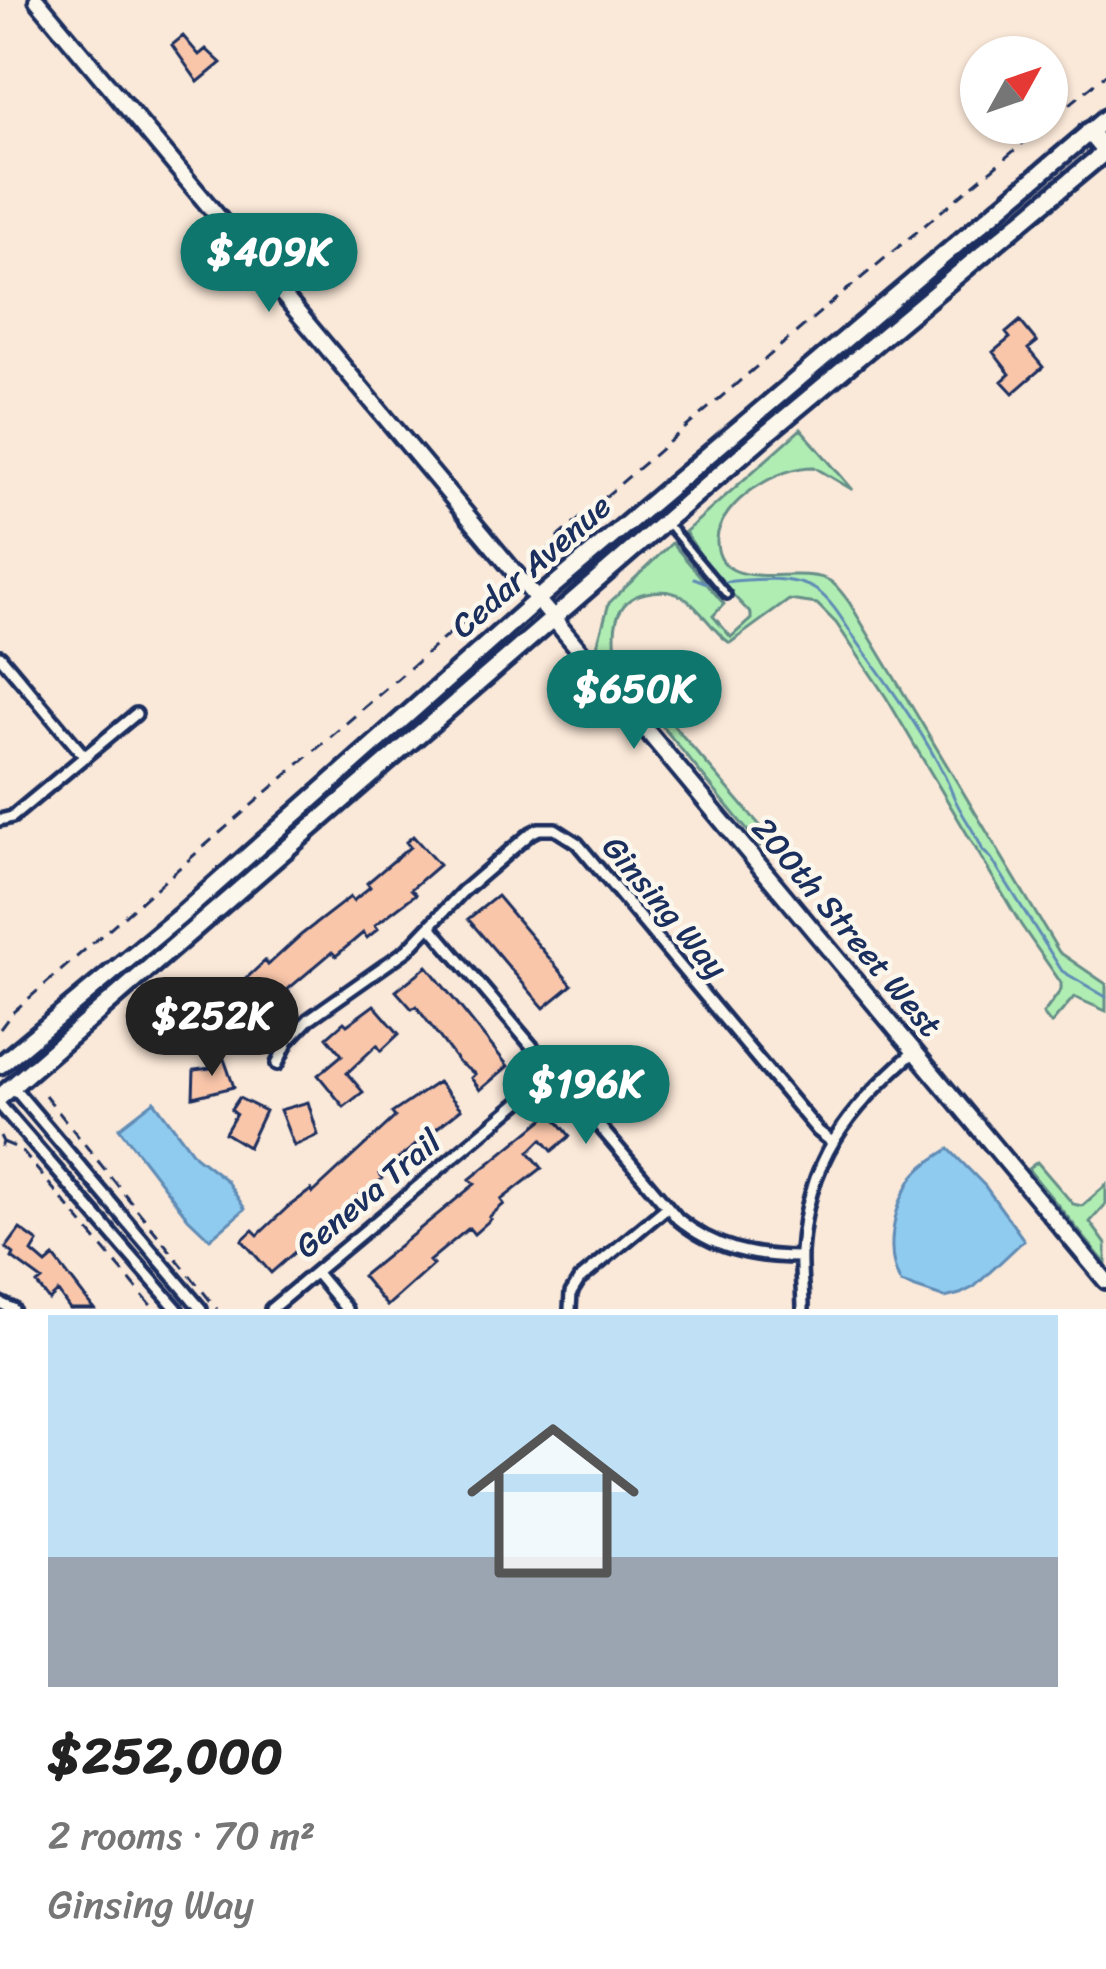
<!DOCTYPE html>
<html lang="en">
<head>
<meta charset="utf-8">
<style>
  body { margin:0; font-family:Sriracha,sans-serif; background:#f2f2f2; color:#222; height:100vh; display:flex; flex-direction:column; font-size:45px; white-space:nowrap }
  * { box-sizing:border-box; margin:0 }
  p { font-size:39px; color:#767676 }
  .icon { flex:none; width:66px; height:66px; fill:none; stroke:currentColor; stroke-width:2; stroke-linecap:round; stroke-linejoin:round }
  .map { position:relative; height:1309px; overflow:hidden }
  .drawer { display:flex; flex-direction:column; background:#fff; flex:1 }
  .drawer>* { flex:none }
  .needle { width:78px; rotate:50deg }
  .buttons { position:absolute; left:960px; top:36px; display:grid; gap:24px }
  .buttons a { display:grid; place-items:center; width:108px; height:108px; border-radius:50%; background:#fff; box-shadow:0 3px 9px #0004; font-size:60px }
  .price { position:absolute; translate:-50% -102px; padding:0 27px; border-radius:42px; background:#0f766e; color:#fff; font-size:39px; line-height:78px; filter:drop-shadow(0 3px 6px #0008) }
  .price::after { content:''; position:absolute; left:50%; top:72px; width:36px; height:27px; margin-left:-18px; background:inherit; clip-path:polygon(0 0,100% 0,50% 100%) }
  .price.selected { background:#222; color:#fff }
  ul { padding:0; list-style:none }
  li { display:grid; align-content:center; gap:24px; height:636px; padding:0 48px }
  li span { display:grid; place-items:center; height:372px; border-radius:0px; color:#555 }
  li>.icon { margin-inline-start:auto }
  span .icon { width:216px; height:216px; fill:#fffc; stroke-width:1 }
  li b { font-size:51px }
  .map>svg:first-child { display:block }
  .green { fill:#b0edb3; stroke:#668e88; stroke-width:3 }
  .water { fill:#8fcaef; stroke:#618cb5; stroke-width:3 }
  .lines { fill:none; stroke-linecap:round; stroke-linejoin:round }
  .stream { stroke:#618cb5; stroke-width:3 }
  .building { fill:#f9c6aa; stroke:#1b2f5e; stroke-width:3 }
  .lane-casing { stroke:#1b2f5e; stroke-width:14 }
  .street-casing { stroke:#1b2f5e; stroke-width:18 }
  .secondary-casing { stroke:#1b2f5e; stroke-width:22 }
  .primary-casing { stroke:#1b2f5e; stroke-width:24 }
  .highway-casing { stroke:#1b2f5e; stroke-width:26 }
  .path { stroke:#1b2f5e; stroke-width:3; stroke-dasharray:12 9; stroke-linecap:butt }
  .lane { stroke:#fbf7ec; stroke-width:4.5 }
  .street { stroke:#fbf7ec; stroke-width:9 }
  .secondary { stroke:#fbf7ec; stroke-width:14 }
  .primary { stroke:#fbf7ec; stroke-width:15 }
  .highway { stroke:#fbf7ec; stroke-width:16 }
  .labels { text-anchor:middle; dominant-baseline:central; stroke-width:9; stroke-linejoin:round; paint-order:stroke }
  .street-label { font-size:33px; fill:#1b2f5e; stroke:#fbf7ec }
</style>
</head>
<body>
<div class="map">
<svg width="1106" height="1309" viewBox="0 0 1106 1309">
  <rect width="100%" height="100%" fill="#fae8d8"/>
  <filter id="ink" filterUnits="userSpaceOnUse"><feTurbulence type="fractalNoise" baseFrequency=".00833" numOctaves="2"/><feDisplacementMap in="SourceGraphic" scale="24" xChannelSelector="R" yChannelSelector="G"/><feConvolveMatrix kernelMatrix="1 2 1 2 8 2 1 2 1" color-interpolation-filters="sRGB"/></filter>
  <g filter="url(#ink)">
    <path class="green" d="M801 429 853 490 814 467C793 467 771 477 753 489 737 500 716 521 717 542 719 597 800 563 830 581 837 585 844 596 849 602L1059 952 1106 984V1011L1074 997 1051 1024 1043 1014 1061 990V983L1021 925 886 697 836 623 817 604 789 600 730 643C712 631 702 609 683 597 671 590 659 590 646 593 612 600 612 633 618 661L770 837 760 846 597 646 609 603 672 543 724 604 713 616 731 637 751 619V614L715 576 685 532Z
      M1037 1162 1073 1204 1082 1206 1106 1185V1204L1090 1222 1106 1244V1264L1028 1169Z"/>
    <path class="water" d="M154 1101 195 1156 226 1180 245 1209 210 1239 188 1218 119 1128Z
      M949 1149 985 1186 1024 1240 974 1287 960 1294 945 1298 901 1283C884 1254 893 1208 911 1180 920 1166 935 1158 949 1149Z"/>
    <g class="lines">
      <path class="stream" d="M694 578 707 583
        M724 582C750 579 793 575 816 590 830 599 842 619 851 633 885 680 933 744 953 795 961 815 976 832 983 851L991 858 1062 971 1106 997"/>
    </g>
    <path class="building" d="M183 36 199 55 206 49 221 63 198 82 172 45Z
      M1020 321 1037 342 1028 349 1043 367 1013 393 1002 381 1010 374 993 352 1010 338 1006 333Z
      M413 836 439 865 411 889 416 894 375 925 378 929 367 938 363 933 336 956 332 952 287 990 289 992 280 999 277 996 257 1012 261 1016 252 1023 247 1018 229 1049 194 1027 207 1007 226 1020 237 1005 225 990 235 982 238 986 265 961 268 965 301 935 350 897 353 901 370 887 367 883 410 847 406 842Z
      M497 896 572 985 544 1008 468 919Z
      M427 966 508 1066 480 1090 471 1078 475 1074 459 1063 416 1006 412 1009 396 991Z
      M374 1005 399 1034 381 1051 377 1045 347 1073 363 1092 344 1107 318 1075 342 1055 327 1037 344 1022 347 1025Z
      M224 1059 234 1087 193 1097 194 1070 211 1068V1061Z
      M438 1082 461 1109 379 1174 382 1178 376 1187 366 1195 363 1192 271 1273 242 1240 253 1230 258 1235 288 1207 311 1190 313 1193 395 1117 392 1113Z
      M239 1098 265 1111 248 1147 225 1133 236 1114 231 1110Z
      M308 1102 318 1135 294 1146 280 1110Z
      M551 1113 570 1136 552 1151 542 1139 529 1152 542 1168 501 1200 504 1204 489 1217 491 1219 474 1234 469 1228 429 1261 433 1265 387 1306 362 1276 475 1184 470 1179Z
      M20 1229 38 1242 32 1252 46 1264 54 1257 94 1309H70L58 1292 49 1300 37 1284 42 1280 12 1258 14 1254 6 1248Z"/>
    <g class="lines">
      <g class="lane-casing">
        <path id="lane" d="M669 526 727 595"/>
      </g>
      <g class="street-casing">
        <path id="street" d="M0 656 85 757
          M0 820 12 817 136 714
          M432 928 678 1219C714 1249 754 1257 801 1257
          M277 1064 288 1041 309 1019 407 950 462 892 531 833 539 829H555L577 843 818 1131 832 1142
          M13 1087 201 1309
          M0 1105 177 1309
          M316 1273 346 1309
          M0 1303 13 1309
          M271 1309 554 1073
          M570 1309 571 1293 579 1280 666 1208
          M803 1309C803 1290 800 1271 801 1252 807 1160 848 1109 915 1051"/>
      </g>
      <g class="secondary-casing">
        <path id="secondary" d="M37 0 1106 1281"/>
      </g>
      <g class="primary-casing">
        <path id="primary" d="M0 1065 180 916 538 599 1106 118
          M0 1097 766 434 1106 151"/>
      </g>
      <g class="highway-casing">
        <path id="highway" d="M1089 132 1105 151"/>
      </g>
      <path class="path" d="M533 573 555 540 806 324 1106 74
        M0 1029 12 1013 486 602 512 591
        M45 1095 217 1309
        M0 1136 3 1142 0 1151
        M3 1142 20 1149 154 1309"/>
      <use href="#lane" class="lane"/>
      <use href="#street" class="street"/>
      <use href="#secondary" class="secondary"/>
      <use href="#primary" class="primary"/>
      <use href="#highway" class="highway"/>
    </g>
  </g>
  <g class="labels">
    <g class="street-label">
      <text transform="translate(531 566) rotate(-41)">Cedar Avenue</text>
      <text transform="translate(665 907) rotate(50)">Ginsing Way</text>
      <text transform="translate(847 927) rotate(50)">200th Street West</text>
      <text transform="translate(368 1194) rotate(-40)">Geneva Trail</text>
    </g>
  </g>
</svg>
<div class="buttons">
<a><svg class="needle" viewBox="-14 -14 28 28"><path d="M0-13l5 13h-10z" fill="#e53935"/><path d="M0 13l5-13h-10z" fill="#767676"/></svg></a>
</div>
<b class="price" style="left:269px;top:315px">$409K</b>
<b class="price" style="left:634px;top:752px">$650K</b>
<b class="price selected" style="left:212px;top:1079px">$252K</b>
<b class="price" style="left:586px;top:1147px">$196K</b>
</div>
<section class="drawer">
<ul>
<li><span style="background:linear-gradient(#bfe0f5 65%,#9aa5b1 0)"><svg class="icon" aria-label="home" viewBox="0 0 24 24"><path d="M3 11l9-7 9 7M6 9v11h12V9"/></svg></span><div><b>$252,000</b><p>2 rooms · 70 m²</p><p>Ginsing Way</p></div></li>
</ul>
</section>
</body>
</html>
